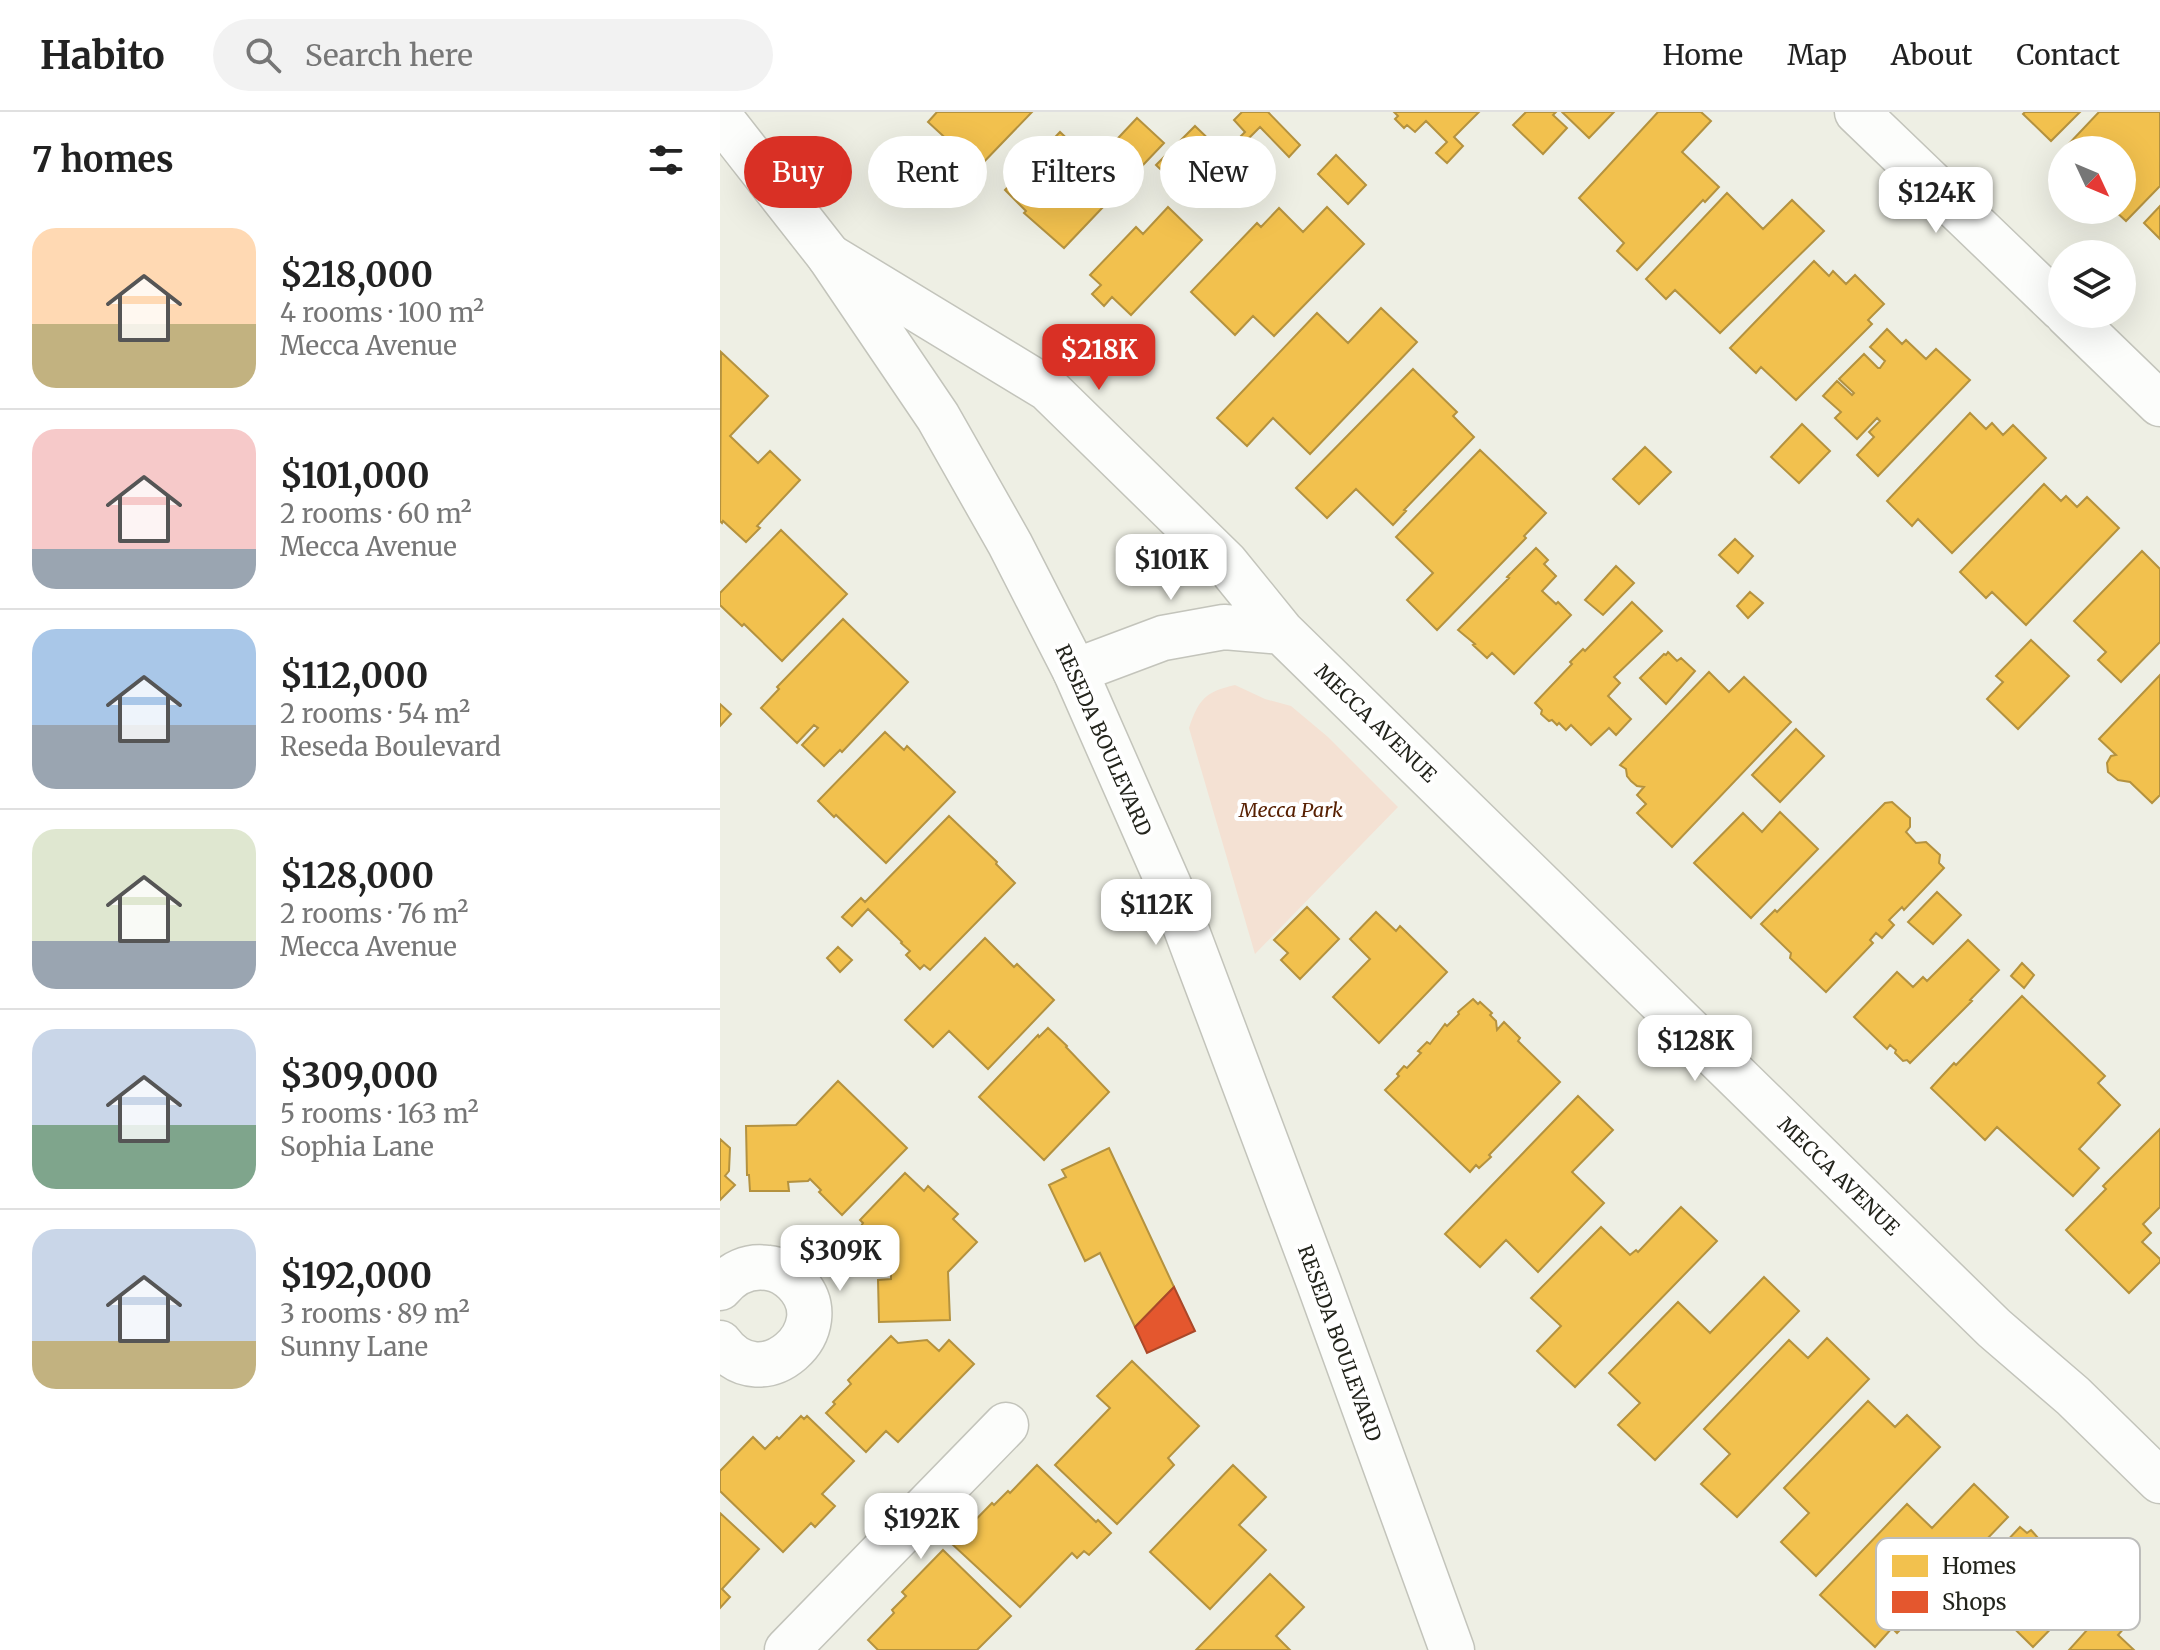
<!DOCTYPE html>
<html lang="en">
<head>
<meta charset="utf-8">
<style>
  body { margin:0; font-family:Merriweather,serif; background:#f2f2f2; color:#222; height:100vh; display:flex; flex-direction:column; font-size:30px; white-space:nowrap }
  * { box-sizing:border-box; margin:0 }
  p { font-size:26px; color:#767676 }
  .icon { flex:none; width:44px; height:44px; fill:none; stroke:currentColor; stroke-width:2; stroke-linecap:round; stroke-linejoin:round }
  .map { position:relative; flex:1; overflow:hidden }
  .details { display:flex; flex-direction:column; background:#fff; width:720px }
  .details>* { flex:none }
  .top-card { position:absolute; left:24px; top:24px; width:760px; height:72px; display:flex; gap:16px }
  .needle { width:52px; rotate:134deg }
  .buttons { position:absolute; left:1328px; top:24px; display:grid; gap:16px }
  .buttons a { display:grid; place-items:center; width:88px; height:88px; border-radius:50%; background:#fff; box-shadow:0 8px 32px #0002; font-size:40px }
  .price { position:absolute; translate:-50% -68px; padding:0 18px; border-radius:16px; background:#fff; color:#222; font-size:26px; line-height:52px; filter:drop-shadow(0 2px 4px #0008) }
  .price::after { content:''; position:absolute; left:50%; top:48px; width:24px; height:18px; margin-left:-12px; background:inherit; clip-path:polygon(0 0,100% 0,50% 100%) }
  .price.current { background:#d93025; color:#fff }
  ul { padding:0; list-style:none }
  li { display:flex; align-items:center; gap:24px; height:200px; padding:0 32px }
  li+li { border-top:2px solid #e0e0e0 }
  li span { display:grid; place-items:center; flex:none; width:224px; height:160px; border-radius:24px; color:#555 }
  li>.icon { margin-inline-start:auto }
  span .icon { width:96px; height:96px; fill:#fffc; stroke-width:1 }
  li b { font-size:34px }
  h2 { display:flex; justify-content:space-between; align-items:center; height:96px; padding:0 32px; font-size:34px }
  .pill { padding:0 28px; border-radius:36px; background:#fff; box-shadow:0 8px 32px #0002; font-size:28px; line-height:72px }
  .pill.current { background:#d93025; color:#fff }
  header { display:flex; align-items:center; gap:48px; box-sizing:border-box; height:112px; padding:0 40px; background:#fff; border-bottom:2px solid #e0e0e0 }
  header strong { font-size:38px }
  nav { display:flex; gap:44px; margin-inline-start:auto; font-size:28px }
  .search { width:560px; height:72px; background:#f2f2f2; display:flex; align-items:center; gap:20px; box-sizing:border-box; padding:0 28px; border-radius:44px; color:#767676; font-size:30px }
  main { display:flex; flex:1; min-height:0 }
  .map>svg:first-child { display:block }
  .green { fill:#f4e1d3 }
  .homes { fill:#f2c14e; stroke:#b4923f; stroke-width:2 }
  .shops { fill:#e4572e; stroke:#aa4829; stroke-width:2 }
  .lines { fill:none; stroke-linecap:round; stroke-linejoin:round }
  .minor-casing { stroke:#c3c4bb; stroke-width:47 }
  .major-casing { stroke:#c3c4bb; stroke-width:47 }
  .minor { stroke:#fcfdfb; stroke-width:44 }
  .major { stroke:#fcfdfb; stroke-width:44 }
  .labels { text-anchor:middle; dominant-baseline:central; stroke-width:8; stroke-linejoin:round; paint-order:stroke }
  .street-label { font-size:20px; fill:#23241c; stroke:#fff }
  .park-label { font-size:20px; font-style:italic; fill:#582103; stroke:#fff }
  .key { fill:#fff; stroke:#bdbdbb; stroke-width:2 }
  .key-label { font-size:22px; fill:#23241c }
</style>
</head>
<body>
<header>
<strong>Habito</strong>
<div class="search"><svg class="icon" aria-label="search" viewBox="0 0 24 24"><circle cx="10" cy="10" r="6"/><path d="M15 15l6 6"/></svg>Search here</div>
<nav><a>Home</a><a>Map</a><a>About</a><a>Contact</a></nav>
</header>
<main>
<section class="details">
<h2>7 homes<svg class="icon" aria-label="filters" viewBox="0 0 24 24"><path d="M4 7h16M4 17h16"/><circle cx="9" cy="7" r="2"/><circle cx="15" cy="17" r="2"/></svg></h2>
<ul>
<li><span style="background:linear-gradient(#ffd9b3 60%,#c2b280 0)"><svg class="icon" aria-label="home" viewBox="0 0 24 24"><path d="M3 11l9-7 9 7M6 9v11h12V9"/></svg></span><div><b>$218,000</b><p>4 rooms · 100 m²</p><p>Mecca Avenue</p></div></li>
<li><span style="background:linear-gradient(#f6c9c9 75%,#9aa5b1 0)"><svg class="icon" aria-label="home" viewBox="0 0 24 24"><path d="M3 11l9-7 9 7M6 9v11h12V9"/></svg></span><div><b>$101,000</b><p>2 rooms · 60 m²</p><p>Mecca Avenue</p></div></li>
<li><span style="background:linear-gradient(#a9c7e8 60%,#9aa5b1 0)"><svg class="icon" aria-label="home" viewBox="0 0 24 24"><path d="M3 11l9-7 9 7M6 9v11h12V9"/></svg></span><div><b>$112,000</b><p>2 rooms · 54 m²</p><p>Reseda Boulevard</p></div></li>
<li><span style="background:linear-gradient(#dfe7d0 70%,#9aa5b1 0)"><svg class="icon" aria-label="home" viewBox="0 0 24 24"><path d="M3 11l9-7 9 7M6 9v11h12V9"/></svg></span><div><b>$128,000</b><p>2 rooms · 76 m²</p><p>Mecca Avenue</p></div></li>
<li><span style="background:linear-gradient(#c9d6e8 60%,#7fa58c 0)"><svg class="icon" aria-label="home" viewBox="0 0 24 24"><path d="M3 11l9-7 9 7M6 9v11h12V9"/></svg></span><div><b>$309,000</b><p>5 rooms · 163 m²</p><p>Sophia Lane</p></div></li>
<li><span style="background:linear-gradient(#c9d6e8 70%,#c2b280 0)"><svg class="icon" aria-label="home" viewBox="0 0 24 24"><path d="M3 11l9-7 9 7M6 9v11h12V9"/></svg></span><div><b>$192,000</b><p>3 rooms · 89 m²</p><p>Sunny Lane</p></div></li>
</ul>
</section>
<div class="map">
<svg width="1440" height="1538" viewBox="0 0 1440 1538">
  <rect width="100%" height="100%" fill="#eeefe4"/>
  <path class="green" d="M515 573 545 587 571 594 608 625 678 695 535 842 469 616C479 587 485 580 515 573Z"/>
  <path class="homes" d="M217 0H312L258 56 208 10Z
    M522 0H548L580 33 569 45 540 15 525 30 520 25 525 20 514 8Z
    M674 0H759L734 25 743 34 727 51 716 41 727 30 706 9 695 20 687 13 684 16 675 7 678 4Z
    M806 0H836L833 3 847 16 823 42 793 13Z
    M842 0H894L869 26Z
    M938 0H981L991 9 962 40 999 75 985 90 983 88 917 158 897 139 904 131 859 86Z
    M1305 0H1360L1331 29 1303 2Z
    M1379 0H1440V74L1406 109 1394 98H1402V38H1343Z
    M417 6 444 31 344 136 304 101 306 99 285 78 340 20 357 36 351 43 367 59Z
    M475 14 499 37 462 78 436 53Z
    M616 43 646 73 628 92 598 62Z
    M1007 81 1043 117 1072 88 1104 119 1000 221 955 178 946 187 926 167Z
    M1440 94V127L1424 111Z
    M448 95 482 128 411 203 392 185 384 194 372 182 381 173 370 163 416 115 423 122Z
    M607 95 644 132 554 224 533 204 515 223 471 180 537 111 541 115 559 96 583 120Z
    M1094 149 1109 164 1113 159 1126 172 1135 163 1164 192 1148 208 1152 212 1076 288 1041 255 1036 261 1010 236Z
    M661 196 697 230 590 342 553 306 527 334 497 306 597 201 628 231Z
    M1167 217 1182 232 1186 228 1206 247 1216 237 1250 268 1158 364 1137 343 1154 325 1149 320 1160 309 1157 306 1137 327 1115 306 1121 300 1103 284 1117 269 1132 283 1134 281 1119 267 1144 242 1158 256H1160L1165 249 1150 235Z
    M1 240 48 284 10 324 38 351 50 339 80 368 37 414 40 416 26 430 3 409 2 411 0 409Z
    M693 257 737 300 733 304 754 325 684 398 686 399 673 413 636 377 607 406 576 376Z
    M1250 301 1266 317 1272 311 1283 323 1293 313 1326 346 1232 441 1198 407 1192 414 1167 389Z
    M1082 312 1110 339 1079 371 1051 345Z
    M925 335 951 360 919 392 893 367Z
    M760 338 826 401 804 424 806 426 717 518 687 488 713 461 676 425Z
    M1324 372 1341 389 1346 384 1357 395 1367 385 1399 416 1306 513 1272 480 1266 486 1240 460Z
    M61 418 127 482 62 549 24 512 22 514 0 493V481Z
    M1015 427 1033 444 1018 461 999 443Z
    M816 436 828 448 824 452 836 464 822 479 836 492 838 490 851 503 794 562 772 541 767 546 753 533 755 532 738 518 789 466 787 465Z
    M1422 439 1440 457V530L1401 570 1378 548 1386 540 1354 509Z
    M896 454 914 471 883 503 865 488Z
    M1030 480 1043 491 1028 506 1017 494Z
    M912 490 942 519 894 565 900 571 888 584 911 607 896 623 889 616 871 633 851 613 846 618 839 611 837 613 832 608 829 609 821 602 822 598 815 591 852 552 850 550 863 537 865 539Z
    M123 507 188 570 122 640 120 638 104 654 82 633 98 616 94 613 77 631 41 596 59 577 57 575Z
    M1311 528 1349 564 1298 617 1267 587 1283 570 1276 564Z
    M948 540 957 549 961 546 975 559 946 592 920 566 944 542 946 543Z
    M989 560 1009 580 1024 565 1071 610 952 735 917 701 926 692 917 683 924 675 917 674 911 669 907 664 906 657 900 653Z
    M1440 563V683L1432 691 1410 670 1398 668 1388 660 1387 651 1391 644 1396 643 1379 627Z
    M0 592 11 602 0 614Z
    M1076 617 1104 644 1060 690 1032 663Z
    M165 620 184 638 187 634 235 680 166 751 116 703 114 705 98 689Z
    M1172 690 1190 706V715L1186 720 1196 731 1206 730 1220 743 1219 751 1224 756 1184 798 1182 795 1169 808 1174 813 1162 826 1156 821 1150 828 1153 831 1106 880 1070 846 1071 841 1041 812 1055 798 1057 800 1165 691Z
    M1060 700 1098 737 1031 806 974 751 1023 701 1042 720Z
    M229 704 277 750 276 752 295 771 210 858 204 853 200 857 186 843 190 839 181 831 182 830 148 797 132 814 122 805 141 786 145 790Z
    M1217 780 1241 803 1213 832 1188 810Z
    M587 795 619 827 580 867 561 848 568 841 554 828Z
    M656 800 676 819 680 814 727 860 659 931 613 885 650 847 630 827Z
    M265 826 294 855 297 852 334 888 268 957 229 919 213 935 185 908Z
    M1248 828 1279 858 1250 888 1252 889 1190 951 1187 948 1183 949 1175 941 1176 938 1170 933 1167 937 1134 905 1177 860 1193 875 1203 865 1207 869Z
    M118 835 132 848 120 860 107 846Z
    M1302 851 1314 863 1304 876 1291 864Z
    M1302 884 1385 964 1378 971 1400 993 1359 1037 1379 1056 1353 1084 1277 1015 1265 1028 1211 976 1234 951 1236 953Z
    M753 887 758 892 760 890 772 901 770 903 776 909 777 918 784 910 800 926 798 929 840 970 769 1043 771 1045 759 1056 756 1053 750 1060 665 978 679 964 677 962 684 954 687 956 701 941 698 939 707 930 710 932 725 912 727 914 739 902 738 900Z
    M328 916 347 934 346 935 389 980 324 1048 259 985 318 923 319 925Z
    M118 969 187 1036 122 1103 99 1080 101 1078 90 1067 88 1069 68 1070 69 1079H30L29 1063H27L26 1014 76 1013Z
    M858 984 893 1018 852 1060 884 1091 818 1160 786 1128 760 1155 725 1122Z
    M1440 1017V1095L1423 1112 1431 1121 1422 1130 1440 1147V1150L1409 1181 1346 1118 1386 1077 1383 1074Z
    M0 1027 10 1036 9 1059 5 1064 15 1073 0 1088Z
    M389 1036 454 1175 415 1215 380 1141 365 1149 329 1073 346 1065 342 1058Z
    M185 1061 204 1079 208 1074 238 1102 233 1107 257 1130 228 1160 230 1208 159 1210 158 1168 171 1167V1150L166 1149 161 1143 160 1132 152 1137 136 1122 143 1111 140 1108Z
    M961 1095 997 1129 855 1275 817 1239 841 1214 811 1186 881 1115 910 1143 916 1138 918 1140Z
    M1044 1165 1079 1199 935 1348 898 1313 920 1291 889 1261 958 1190 990 1221Z
    M171 1224 178 1231 207 1228 219 1239 229 1228 254 1252 178 1330 166 1319 146 1340 106 1301 115 1292 113 1290 131 1272 128 1268Z
    M1107 1226 1149 1267 1017 1405 981 1372 1010 1342 984 1317 1069 1228 1088 1246Z
    M412 1249 479 1314 448 1346 454 1353 397 1412 335 1353 390 1296 377 1284Z
    M1148 1289 1175 1315 1187 1303 1220 1335 1096 1464 1061 1430 1089 1401 1064 1376Z
    M81 1304 84 1307 87 1304 134 1349 102 1382 115 1394 95 1415 91 1411 63 1440 0 1379V1359L33 1325 45 1337 57 1325 59 1327Z
    M317 1353 376 1410 378 1408 391 1421 369 1443 364 1439 357 1446 352 1441 300 1495 232 1432 272 1391 274 1393 288 1379 290 1381Z
    M513 1353 546 1385 519 1413 546 1438 490 1497 430 1440Z
    M1254 1372 1288 1405 1177 1521 1172 1516 1155 1535 1100 1483 1187 1392 1212 1416Z
    M0 1401 39 1437 2 1477 10 1485 0 1496Z
    M1300 1415 1307 1421 1311 1418 1319 1427 1317 1430 1319 1433 1312 1440 1336 1464 1329 1472 1353 1494 1313 1535 1249 1472 1286 1435 1283 1433Z
    M223 1438 291 1504 257 1538H158L148 1528 174 1501 172 1498 186 1484 182 1480Z
    M550 1462 584 1495 556 1524 570 1538H476Z
    M1386 1497 1405 1515 1398 1523 1414 1538H1349Z"/>
  <path class="shops" d="M454 1175 475 1219 427 1241 415 1215Z"/>
  <g class="lines">
    <g class="minor-casing">
      <path id="minor" d="M1137 0 1342 197
        M109 144 328 277 506 451 562 520 1274 1216 1353 1284 1440 1369
        M1347 202 1440 292
        M355 559 443 526 504 515 562 520
        M0 1176C12 1161 28 1153 48 1156 59 1157 68 1163 75 1170 122 1216 42 1289 0 1231
        M67 1538 286 1313"/>
    </g>
    <g class="major-casing">
      <path id="major" d="M0 5 109 144 218 305 290 432 355 559 453 782 599 1171 732 1538"/>
    </g>
    <use href="#minor" class="minor"/>
    <use href="#major" class="major"/>
  </g>
  <g class="labels">
    <g class="street-label">
      <text transform="translate(656 611) rotate(44)">MECCA AVENUE</text>
      <text transform="translate(384 628) rotate(66)">RESEDA BOULEVARD</text>
      <text transform="translate(1119 1064) rotate(44)">MECCA AVENUE</text>
      <text transform="translate(620 1231) rotate(70)">RESEDA BOULEVARD</text>
    </g>
    <g class="park-label">
      <text x="571" y="697">Mecca Park</text>
    </g>
  </g>
  <rect x="1156" y="1426" width="264" height="92" rx="12" class="key"/>
  <rect x="1172" y="1443" width="36" height="22" fill="#f2c14e"/>
  <rect x="1172" y="1479" width="36" height="22" fill="#e4572e"/>
  <g class="key-label">
    <text x="1222" y="1462">Homes</text>
    <text x="1222" y="1498">Shops</text>
  </g>
</svg>
<div class="buttons">
<a><svg class="needle" viewBox="-14 -14 28 28"><path d="M0-13l5 13h-10z" fill="#e53935"/><path d="M0 13l5-13h-10z" fill="#767676"/></svg></a>
<a><svg class="icon" aria-label="layers" viewBox="0 0 24 24"><path d="M12 4l9 5-9 5-9-5zM3 14l9 5 9-5"/></svg></a>
</div>
<b class="price" style="left:1216px;top:123px">$124K</b>
<b class="price current" style="left:379px;top:280px">$218K</b>
<b class="price" style="left:451px;top:490px">$101K</b>
<b class="price" style="left:436px;top:835px">$112K</b>
<b class="price" style="left:975px;top:971px">$128K</b>
<b class="price" style="left:120px;top:1181px">$309K</b>
<b class="price" style="left:201px;top:1449px">$192K</b>
<div class="top-card">
<a class="pill current">Buy</a>
<a class="pill">Rent</a>
<a class="pill">Filters</a>
<a class="pill">New</a>
</div>
</div>
</main>
</body>
</html>
